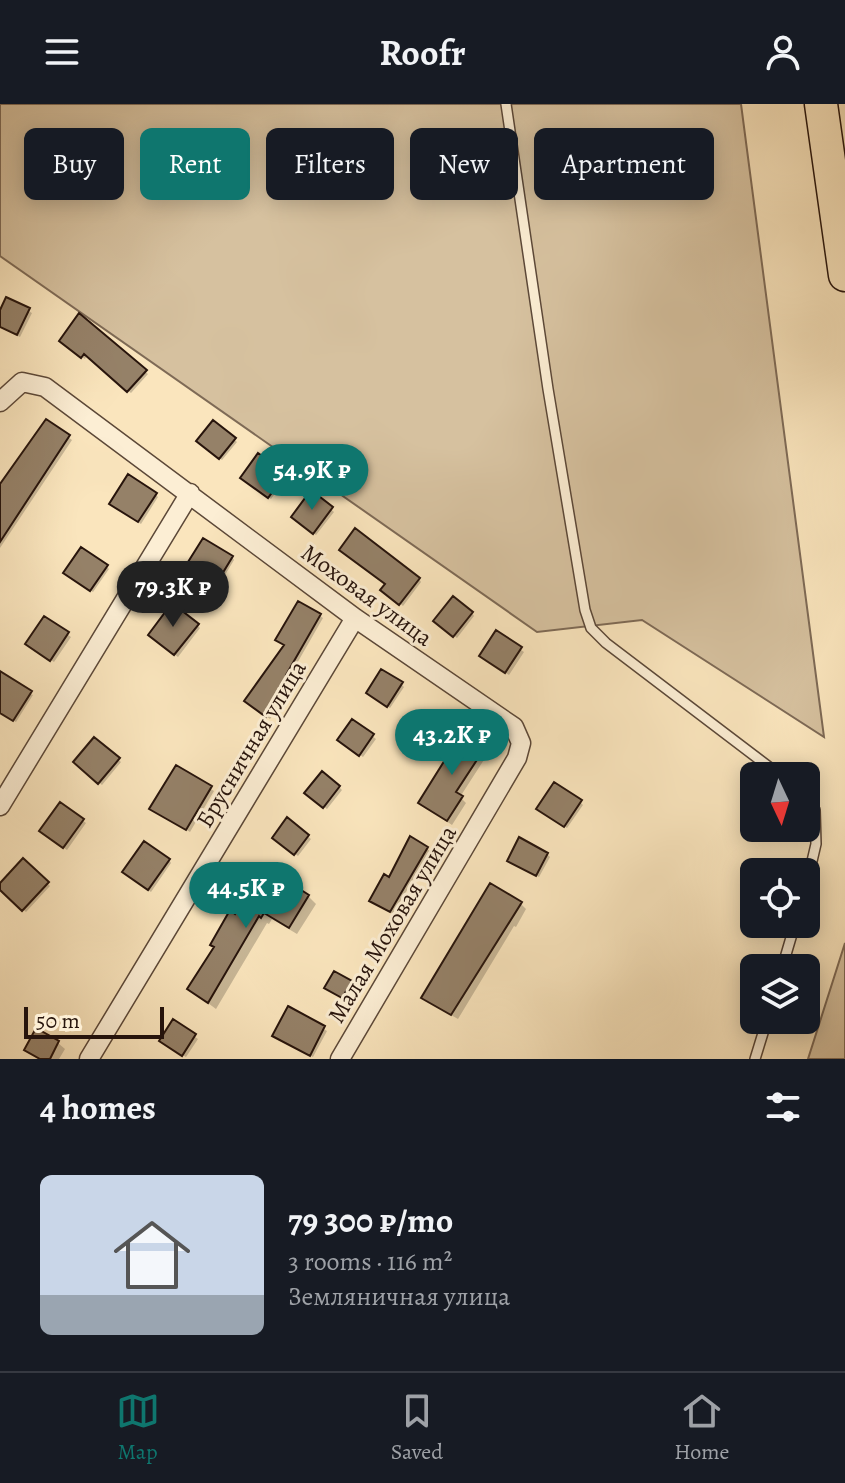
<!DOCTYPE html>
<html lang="en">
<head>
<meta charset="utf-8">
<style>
  body { margin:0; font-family:Alegreya,serif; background:#242831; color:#f1f3f6; height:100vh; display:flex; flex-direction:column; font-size:30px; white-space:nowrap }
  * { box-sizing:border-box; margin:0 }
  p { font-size:26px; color:#9ea1a6 }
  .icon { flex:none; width:44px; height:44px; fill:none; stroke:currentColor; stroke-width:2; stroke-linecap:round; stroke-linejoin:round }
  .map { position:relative; height:955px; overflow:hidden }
  .details { display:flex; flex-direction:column; background:#171b24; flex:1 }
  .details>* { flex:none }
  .banner { position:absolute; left:24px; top:24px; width:798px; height:72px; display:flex; gap:16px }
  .needle { width:52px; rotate:176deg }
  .controls { position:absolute; left:740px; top:658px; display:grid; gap:16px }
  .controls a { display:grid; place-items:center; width:80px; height:80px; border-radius:12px; background:#171b24; box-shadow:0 4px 20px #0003; font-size:40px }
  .scale { position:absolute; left:24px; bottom:20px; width:140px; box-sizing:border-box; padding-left:8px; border:4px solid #27140c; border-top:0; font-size:22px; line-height:28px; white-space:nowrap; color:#27140c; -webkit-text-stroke:6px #fceed4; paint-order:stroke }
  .price { position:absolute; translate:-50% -68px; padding:0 18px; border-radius:28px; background:#0f766e; color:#fff; font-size:26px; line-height:52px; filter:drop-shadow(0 2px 4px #0008) }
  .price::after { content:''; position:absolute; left:50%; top:48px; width:24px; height:18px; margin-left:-12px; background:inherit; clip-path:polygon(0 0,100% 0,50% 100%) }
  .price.active { background:#222; color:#fff }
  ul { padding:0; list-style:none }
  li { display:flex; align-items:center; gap:24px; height:200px; padding:0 40px }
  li+li { border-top:2px solid #363941 }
  li span { display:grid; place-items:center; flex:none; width:224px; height:160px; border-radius:12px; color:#555 }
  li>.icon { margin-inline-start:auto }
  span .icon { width:96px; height:96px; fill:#fffc; stroke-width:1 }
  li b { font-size:34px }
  h2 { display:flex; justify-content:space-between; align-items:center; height:96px; padding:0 40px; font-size:34px }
  .tag { padding:0 28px; border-radius:12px; background:#171b24; box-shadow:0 4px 20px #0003; font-size:28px; line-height:72px }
  .tag.active { background:#0f766e; color:#fff }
  header { display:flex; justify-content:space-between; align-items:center; height:104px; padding:0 40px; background:#171b24; font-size:36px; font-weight:600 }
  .dock { display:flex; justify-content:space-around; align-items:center; height:112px; border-top:2px solid #363941; background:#171b24; font-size:22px; color:#9ea1a6 }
  .dock a { display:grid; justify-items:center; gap:4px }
  .dock .active { color:#0f766e }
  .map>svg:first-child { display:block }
  .green { fill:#d6c19f; stroke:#7e6a56; stroke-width:2 }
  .shadow { fill:#0003 }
  .building { fill:#958168; stroke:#27140c; stroke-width:2 }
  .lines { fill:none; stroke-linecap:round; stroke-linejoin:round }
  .lane-casing { stroke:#5c4838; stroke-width:12 }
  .street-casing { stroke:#5c4838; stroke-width:21 }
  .highway-casing { stroke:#27140c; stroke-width:35 }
  .lane { stroke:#fceed4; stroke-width:9 }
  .street { stroke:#fceed4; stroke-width:18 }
  .highway { stroke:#fae5bd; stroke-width:32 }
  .labels { text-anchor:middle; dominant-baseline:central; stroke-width:6; stroke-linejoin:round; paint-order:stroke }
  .street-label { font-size:24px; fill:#27140c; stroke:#fceed4 }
</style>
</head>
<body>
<header><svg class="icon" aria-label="menu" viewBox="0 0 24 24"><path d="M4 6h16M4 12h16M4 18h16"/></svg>Roofr<svg class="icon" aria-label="person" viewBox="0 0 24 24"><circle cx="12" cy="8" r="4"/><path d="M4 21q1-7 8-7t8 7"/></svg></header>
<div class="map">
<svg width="845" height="955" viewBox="0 0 845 955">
  <rect width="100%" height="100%" fill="#fae5bd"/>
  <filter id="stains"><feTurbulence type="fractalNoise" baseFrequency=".0025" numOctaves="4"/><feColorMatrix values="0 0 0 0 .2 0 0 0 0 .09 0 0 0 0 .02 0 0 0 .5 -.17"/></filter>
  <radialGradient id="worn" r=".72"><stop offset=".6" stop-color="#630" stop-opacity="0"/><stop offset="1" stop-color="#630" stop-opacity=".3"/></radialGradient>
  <path class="green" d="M0 0H741L824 633 642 516 537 528 0 152Z
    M845 839V955H808Z"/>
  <path class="shadow" d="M7 195 32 209 20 233 0 223V210Z
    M79 212 148 270 131 289 87 251 85 255 64 240Z
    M47 318 72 336 0 444V392Z
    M213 318 237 338 222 356 199 337Z
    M284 370 287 373 271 395 246 377Z
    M312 389 334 408 316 431 294 412Z
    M155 390 158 393 141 420 114 402Z
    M232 453 234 456 216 486 188 469Z
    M106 462 109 465 93 488 69 471Z
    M419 475 421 478 403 502 383 486Z
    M472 509 474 512 457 534 436 517Z
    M320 512 323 514 288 575 295 581 270 615 249 600Z
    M44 514 71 533 54 558 30 542Z
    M197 521 200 524 178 553 153 534Z
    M497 529 524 548 509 571 484 555Z
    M0 577 33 591 16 618 0 608Z
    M401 580 404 583 390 604 371 591Z
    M353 617 376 635 363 653 342 638Z
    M95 636 121 658 102 681 75 658Z
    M484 643 489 648 460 693 466 699 452 721 420 699Z
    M176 663 214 687 190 728 155 707Z
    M339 683 342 686 327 705 310 692Z
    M580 698 583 701 567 724 542 707Z
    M60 700 86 719 67 746 44 730Z
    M287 716 311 735 298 752 277 736Z
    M427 745 430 747 393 810 374 799 390 776Z
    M547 750 550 753 539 773 512 759Z
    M169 756 171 759 151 788 127 771Z
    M23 757 50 782 26 808 0 784Z
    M265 792H308L316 800 297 830 272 815 269 820 267 819 216 905 189 885 236 812Z
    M521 800 526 805 516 823 514 822 458 915 430 899 424 893Z
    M351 879 354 881 345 896 329 886Z
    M288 905 327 927 313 953 277 935Z
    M174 918 198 935 186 953 165 940Z
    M58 939 65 945 59 955H38L26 946Z"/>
  <path class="building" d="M6 193 30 204 17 231 0 223V206Z
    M79 209 147 266 127 288 84 250 81 254 59 237Z
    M46 315 70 331 0 438V380Z
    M213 316 236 334 219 355 196 337Z
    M258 349 286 369 268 394 240 374Z
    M128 370 157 389 138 418 109 400Z
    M311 386 333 403 313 430 291 413Z
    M355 424 420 474 399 501 380 486 385 480 339 446Z
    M203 434 233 452 213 485 183 466Z
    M81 443 108 461 90 487 63 469Z
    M453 492 473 508 453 533 433 517Z
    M298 497 321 510 286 571 294 577 266 613 244 597 284 541 275 536Z
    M172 499 199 520 174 551 148 531Z
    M44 512 69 528 50 557 25 540Z
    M496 526 522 543 505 569 479 552Z
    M381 565 403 578 387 603 366 589Z
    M0 567 32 587 13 617 0 609Z
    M352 615 374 630 359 652 337 636Z
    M463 627 486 642 456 688 463 692 447 717 418 699Z
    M94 633 120 654 98 680 73 658Z
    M176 661 212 682 186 726 149 705Z
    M322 667 340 682 323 704 304 689Z
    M554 678 582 696 564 723 536 705Z
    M60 698 84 715 63 744 39 727Z
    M287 713 309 731 294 751 272 734Z
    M410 732 428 743 390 808 369 797 384 770 389 773Z
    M519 733 548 749 536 772 507 757Z
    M144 737 170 755 148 786 122 768Z
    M23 754 49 778 22 807 0 786V779Z
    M276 770 309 791 289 824 264 809 261 814 259 812 208 899 187 885 214 843 210 841 230 806 235 810 252 782 264 789Z
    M490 779 522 798 451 911 421 894Z
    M334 867 352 877 342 894 324 884Z
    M288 902 325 922 310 952 272 932Z
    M173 915 196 930 182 952 159 937Z
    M36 924 59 937 50 955H40L24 946Z"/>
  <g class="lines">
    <g class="lane-casing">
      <path id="lane" d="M506 0 548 285 585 506 591 524 606 539 781 672
        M806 697 815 706 816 740 806 783
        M782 864 795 820
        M755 955 767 916"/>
    </g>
    <g class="street-casing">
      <path id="street" d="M0 298 22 278 45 283 355 514 514 623 521 639 517 654 340 955
        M0 702 190 389
        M89 955 355 514"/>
    </g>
    <g class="highway-casing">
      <path id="highway" d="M821 0 845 171"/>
    </g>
    <use href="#lane" class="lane"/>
    <use href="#street" class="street"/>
    <use href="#highway" class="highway"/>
  </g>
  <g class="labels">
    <g class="street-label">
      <text transform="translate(367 491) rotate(36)">Моховая улица</text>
      <text transform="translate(251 640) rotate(-59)">Брусничная улица</text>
      <text transform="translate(392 820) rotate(-59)">Малая Моховая улица</text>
    </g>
  </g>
  <rect width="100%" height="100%" filter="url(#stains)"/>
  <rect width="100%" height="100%" fill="url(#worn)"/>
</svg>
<div class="controls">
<a><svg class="needle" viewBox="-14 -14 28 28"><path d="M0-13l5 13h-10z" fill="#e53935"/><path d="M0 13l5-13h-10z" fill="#9ea1a6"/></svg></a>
<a><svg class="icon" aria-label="locate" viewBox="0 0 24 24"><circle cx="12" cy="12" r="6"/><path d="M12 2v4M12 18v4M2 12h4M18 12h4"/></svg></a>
<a><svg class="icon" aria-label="layers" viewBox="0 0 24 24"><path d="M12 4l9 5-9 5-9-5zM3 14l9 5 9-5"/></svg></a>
</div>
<div class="scale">50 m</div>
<b class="price" style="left:312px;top:408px">54.9K ₽</b>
<b class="price active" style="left:173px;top:525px">79.3K ₽</b>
<b class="price" style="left:452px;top:673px">43.2K ₽</b>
<b class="price" style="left:246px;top:826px">44.5K ₽</b>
<div class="banner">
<a class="tag">Buy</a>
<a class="tag active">Rent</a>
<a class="tag">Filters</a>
<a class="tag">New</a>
<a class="tag">Apartment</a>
</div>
</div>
<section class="details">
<h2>4 homes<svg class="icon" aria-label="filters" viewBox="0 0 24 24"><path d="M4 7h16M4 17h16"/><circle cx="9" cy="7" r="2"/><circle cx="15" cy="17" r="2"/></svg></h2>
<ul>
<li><span style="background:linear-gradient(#c9d6e8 75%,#9aa5b1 0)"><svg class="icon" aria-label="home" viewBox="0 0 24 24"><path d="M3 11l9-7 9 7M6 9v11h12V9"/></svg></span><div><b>79 300 ₽/mo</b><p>3 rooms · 116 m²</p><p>Земляничная улица</p></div></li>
</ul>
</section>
<nav class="dock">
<a class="active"><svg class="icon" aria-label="map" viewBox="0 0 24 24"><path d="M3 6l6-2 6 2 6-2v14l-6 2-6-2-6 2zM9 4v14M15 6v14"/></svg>Map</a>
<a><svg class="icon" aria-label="saved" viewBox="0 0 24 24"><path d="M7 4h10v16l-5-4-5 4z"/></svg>Saved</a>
<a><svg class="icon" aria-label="home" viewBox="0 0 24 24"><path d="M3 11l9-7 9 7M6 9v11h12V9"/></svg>Home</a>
</nav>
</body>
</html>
